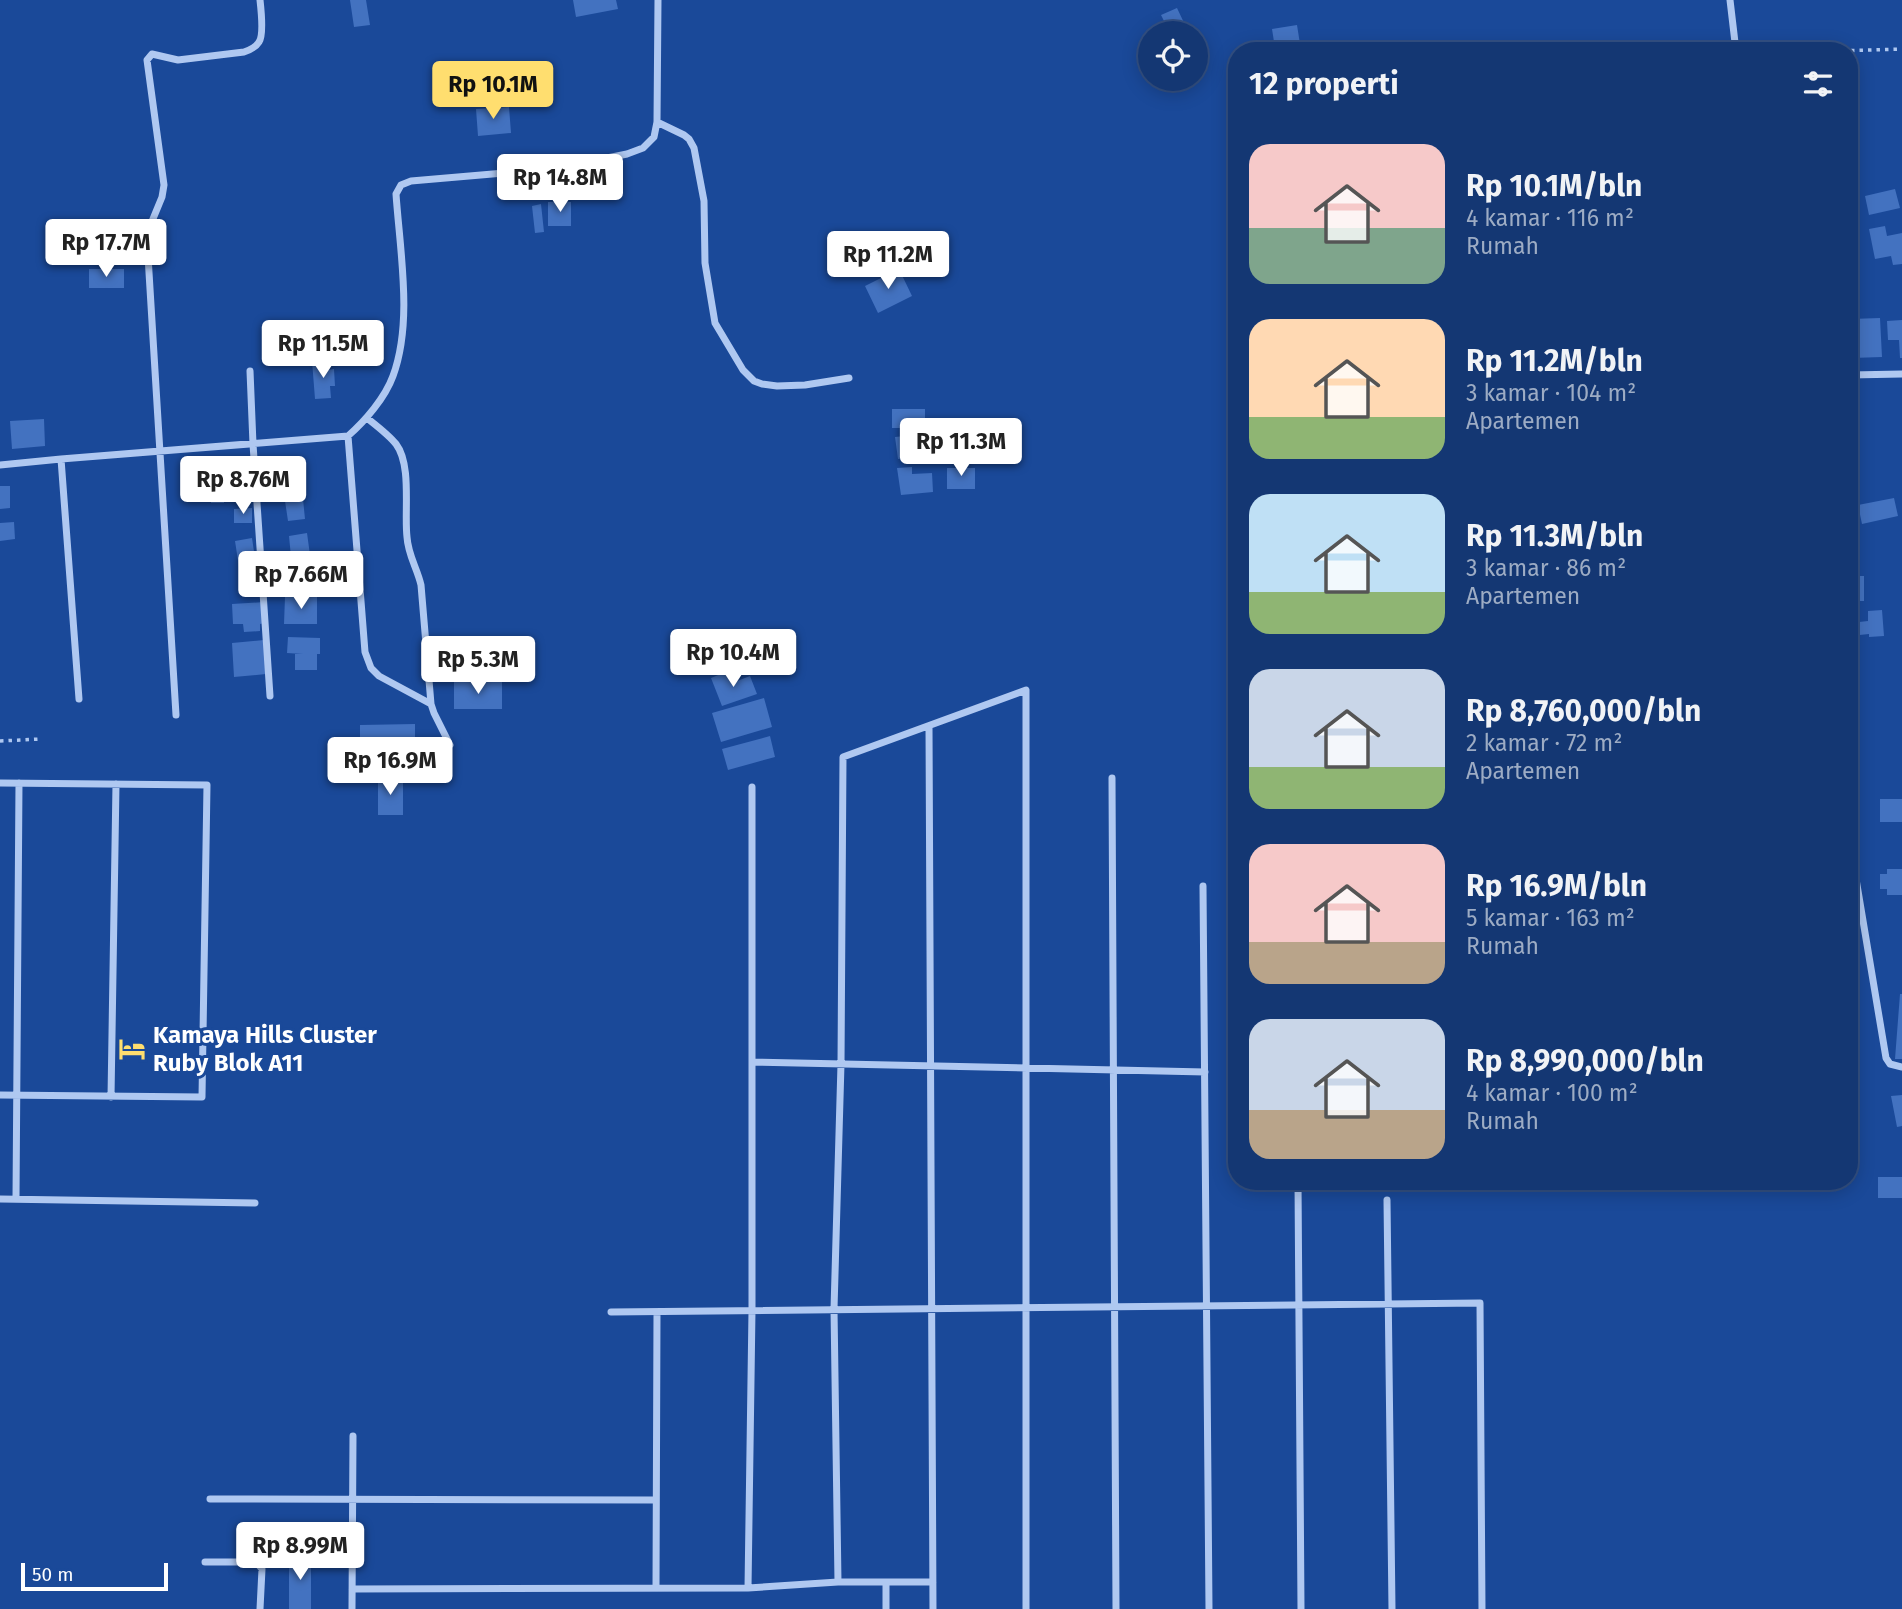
<!DOCTYPE html>
<html lang="id">
<head>
<meta charset="utf-8">
<style>
  body { margin:0; font-family:"Fira Sans",sans-serif; background:#1d3f78; color:#f1f3f6; height:100vh; display:flex; flex-direction:column; font-size:26px; white-space:nowrap }
  * { box-sizing:border-box; margin:0 }
  p { font-size:23px; color:#9dacc4 }
  .icon { flex:none; width:38px; height:38px; fill:none; stroke:currentColor; stroke-width:2; stroke-linecap:round; stroke-linejoin:round }
  .map { position:relative; flex:1; overflow:hidden }
  .sheet { position:absolute; left:1228px; top:42px; width:630px; height:1148px; display:flex; flex-direction:column; background:#143773; border-radius:28px; box-shadow:0 4px 18px #0003,0 0 0 2px #335185 }
  .sheet>* { flex:none }
  .controls { position:absolute; left:1138px; top:21px; display:grid; gap:14px }
  .controls a { display:grid; place-items:center; width:70px; height:70px; border-radius:50%; background:#143773; box-shadow:0 4px 18px #0003,0 0 0 2px #335185; font-size:35px }
  .scale { position:absolute; left:21px; bottom:18px; width:147px; box-sizing:border-box; padding-left:7px; border:4px solid #fff; border-top:0; font-size:19px; line-height:24px; white-space:nowrap; color:#fff; -webkit-text-stroke:5px #1a4999; paint-order:stroke }
  .price { position:absolute; translate:-50% -60px; padding:0 16px; border-radius:7px; background:#fff; color:#222; font-size:23px; line-height:46px; filter:drop-shadow(0 2px 4px #0008) }
  .price::after { content:''; position:absolute; left:50%; top:42px; width:21px; height:16px; margin-left:-10px; background:inherit; clip-path:polygon(0 0,100% 0,50% 100%) }
  .price.selected { background:#ffde6f; color:#111 }
  ul { padding:0; list-style:none }
  li { display:flex; align-items:center; gap:21px; height:175px; padding:0 21px }
  li span { display:grid; place-items:center; flex:none; width:196px; height:140px; border-radius:21px; color:#555 }
  li>.icon { margin-inline-start:auto }
  span .icon { width:84px; height:84px; fill:#fffc; stroke-width:1 }
  li b { font-size:30px }
  h2 { display:flex; justify-content:space-between; align-items:center; height:84px; padding:0 21px; font-size:30px }
  .map>svg:first-child { display:block }
  .building { fill:#4372c0 }
  .lines { fill:none; stroke-linecap:round; stroke-linejoin:round }
  .path { stroke:#afc8f1; stroke-width:3.5; stroke-dasharray:3.5 5; stroke-linecap:butt }
  .street { stroke:#afc8f1; stroke-width:7 }
  .labels { text-anchor:middle; dominant-baseline:central; stroke-width:6; stroke-linejoin:round; paint-order:stroke }
  .poi-label { font-size:24px; font-weight:bold; fill:#fff; stroke:#1a4999; text-anchor:start }
</style>
</head>
<body>
<div class="map">
<svg width="1902" height="1609" viewBox="0 0 1902 1609">
  <rect width="100%" height="100%" fill="#1a4999"/>
  <path class="building" d="M350 0H366L370 25 354 27Z
    M573 0H616L618 9 576 17Z
    M1177 8 1186 27 1170 33 1161 15Z
    M1297 25 1300 44 1275 48 1272 29Z
    M509 107 511 133 478 136 476 109Z
    M563 175V199H536V176Z
    M1895 189 1900 208 1869 215 1865 196Z
    M548 202H571V226H548Z
    M541 204 544 232 535 233 532 206Z
    M1885 226 1887 236 1902 233V264L1893 265 1891 256 1875 259 1869 229Z
    M89 269H124V288H89Z
    M899 269 912 296 878 313 865 286Z
    M1880 318 1882 357 1852 358 1851 319Z
    M1902 320V358H1900L1899 340H1888L1887 321Z
    M312 361H327L328 370 334 369 335 386H330L331 398 315 399Z
    M892 409H925V428H892Z
    M44 419 45 446 12 449 10 421Z
    M924 434 925 457 898 459 895 437Z
    M912 467V474L932 473 933 492 901 495 897 468Z
    M947 468H975V489H947Z
    M236 469H246L248 489 225 490 224 472 236 471Z
    M211 481H224V503H211V501L188 502V484L211 483Z
    M0 486H10V508L0 509Z
    M1894 498 1898 516 1862 524 1858 505Z
    M303 499 305 519 288 521 285 501Z
    M252 508V523H234V509Z
    M14 522 15 539 0 541V523Z
    M307 533 310 555 291 557 289 536Z
    M252 538 256 565 239 567 235 541Z
    M1850 576H1864V601H1850Z
    M285 597H317V624H284Z
    M264 602 265 623 260 624V631L244 632 243 624H233L232 604Z
    M1882 610 1884 636 1869 637V634L1850 636V623L1868 621V611Z
    M288 637 320 638V654H317V670H295V654H303L287 653Z
    M264 640 266 674 234 677 232 643Z
    M728 671 732 683 750 676 757 694 722 706 711 678Z
    M454 682H502V709H454Z
    M764 698 772 727 721 742 712 713Z
    M415 724V747L360 748V725Z
    M770 736 775 757 728 770 722 749Z
    M378 780H403V815H378Z
    M1880 799H1902V822H1880Z
    M1887 869H1902V895H1887V889H1880V874H1887Z
    M1900 994H1902V1059H1895Z
    M1902 1095V1126L1897 1127 1891 1096Z
    M1878 1177H1902V1198H1878Z
    M289 1554H311V1609H289Z"/>
  <g class="lines">
    <path class="path" d="M1834 51 1902 49
      M0 741 41 739"/>
    <path class="street" d="M1730 0 1736 51
      M657 122 684 135 689 139 694 148 704 201 705 263 715 323 743 370 754 381 762 384 777 386 805 385 849 378
      M250 371 253 444 270 696
      M1850 375 1902 374
      M367 418C377 426 389 435 396 444 412 465 404 512 407 537 408 555 417 568 421 585L431 704
      M348 436 365 652 371 668 379 676 431 704 434 713 450 745
      M61 459 79 699
      M0 465 61 459 348 436C365 421 385 398 393 376 413 322 400 252 396 194L401 185 411 181 552 169 627 154 643 148 654 137 657 122 658 0
      M176 715 148 256V231L162 197 164 185 147 60 152 54 178 60 244 52C250 50 256 47 259 42 264 35 261 9 260 0
      M929 726 933 1609
      M1112 778 1116 1609
      M0 783 207 785 202 1097 0 1095
      M752 787V1310L748 1588 838 1582H933
      M1850 843 1886 1058 1890 1064 1902 1067
      M1203 886 1209 1609
      M752 1062 1205 1072
      M111 1097 116 784
      M1298 1181 1301 1609
      M0 1199 255 1203
      M16 1199 19 783
      M1387 1200 1392 1609
      M611 1312 1480 1303 1482 1609
      M210 1499 656 1500
      M205 1562H250L257 1563 262 1569 260 1609
      M838 1582 834 1309 841 1064 843 757 1026 690V1609
      M656 1588 657 1312
      M352 1589 748 1588
      M352 1609 353 1436
      M886 1609V1582"/>
  </g>
  <defs>
    <g id="hotel-bare" transform="scale(2.1)"><path d="M-6-4.5h1.5V1H6V5H4.5V3h-9V5H-6ZM-4 0a1.8 1.8 0 1 1 3.6 0ZM.5 0V-2.5h3Q6-2.5 6 0Z" fill="#ffde6f" stroke="#1a4999" stroke-width="2.5" paint-order="stroke"/></g>
  </defs>
  <g fill-rule="evenodd">
    <use href="#hotel-bare" x="132" y="1049"/>
  </g>
  <g class="labels">
    <g class="poi-label">
      <text x="153" y="1035">Kamaya Hills Cluster<tspan x="153" dy="28">Ruby Blok A11</tspan></text>
    </g>
  </g>
</svg>
<div class="controls">
<a><svg class="icon" aria-label="locate" viewBox="0 0 24 24"><circle cx="12" cy="12" r="6"/><path d="M12 2v4M12 18v4M2 12h4M18 12h4"/></svg></a>
</div>
<div class="scale">50 m</div>
<b class="price selected" style="left:493px;top:121px">Rp 10.1M</b>
<b class="price" style="left:560px;top:214px">Rp 14.8M</b>
<b class="price" style="left:106px;top:279px">Rp 17.7M</b>
<b class="price" style="left:888px;top:291px">Rp 11.2M</b>
<b class="price" style="left:323px;top:380px">Rp 11.5M</b>
<b class="price" style="left:961px;top:478px">Rp 11.3M</b>
<b class="price" style="left:243px;top:516px">Rp 8.76M</b>
<b class="price" style="left:301px;top:611px">Rp 7.66M</b>
<b class="price" style="left:733px;top:689px">Rp 10.4M</b>
<b class="price" style="left:478px;top:696px">Rp 5.3M</b>
<b class="price" style="left:390px;top:797px">Rp 16.9M</b>
<b class="price" style="left:300px;top:1582px">Rp 8.99M</b>
<section class="sheet">
<h2>12 properti<svg class="icon" aria-label="filters" viewBox="0 0 24 24"><path d="M4 7h16M4 17h16"/><circle cx="9" cy="7" r="2"/><circle cx="15" cy="17" r="2"/></svg></h2>
<ul>
<li><span style="background:linear-gradient(#f6c9c9 60%,#7fa58c 0)"><svg class="icon" aria-label="home" viewBox="0 0 24 24"><path d="M3 11l9-7 9 7M6 9v11h12V9"/></svg></span><div><b>Rp 10.1M/bln</b><p>4 kamar · 116 m²</p><p>Rumah</p></div></li>
<li><span style="background:linear-gradient(#ffd9b3 70%,#8fb573 0)"><svg class="icon" aria-label="home" viewBox="0 0 24 24"><path d="M3 11l9-7 9 7M6 9v11h12V9"/></svg></span><div><b>Rp 11.2M/bln</b><p>3 kamar · 104 m²</p><p>Apartemen</p></div></li>
<li><span style="background:linear-gradient(#bfe0f5 70%,#8fb573 0)"><svg class="icon" aria-label="home" viewBox="0 0 24 24"><path d="M3 11l9-7 9 7M6 9v11h12V9"/></svg></span><div><b>Rp 11.3M/bln</b><p>3 kamar · 86 m²</p><p>Apartemen</p></div></li>
<li><span style="background:linear-gradient(#c9d6e8 70%,#8fb573 0)"><svg class="icon" aria-label="home" viewBox="0 0 24 24"><path d="M3 11l9-7 9 7M6 9v11h12V9"/></svg></span><div><b>Rp 8,760,000/bln</b><p>2 kamar · 72 m²</p><p>Apartemen</p></div></li>
<li><span style="background:linear-gradient(#f6c9c9 70%,#b9a48a 0)"><svg class="icon" aria-label="home" viewBox="0 0 24 24"><path d="M3 11l9-7 9 7M6 9v11h12V9"/></svg></span><div><b>Rp 16.9M/bln</b><p>5 kamar · 163 m²</p><p>Rumah</p></div></li>
<li><span style="background:linear-gradient(#c9d6e8 65%,#b9a48a 0)"><svg class="icon" aria-label="home" viewBox="0 0 24 24"><path d="M3 11l9-7 9 7M6 9v11h12V9"/></svg></span><div><b>Rp 8,990,000/bln</b><p>4 kamar · 100 m²</p><p>Rumah</p></div></li>
</ul>
</section>
</div>
</body>
</html>
